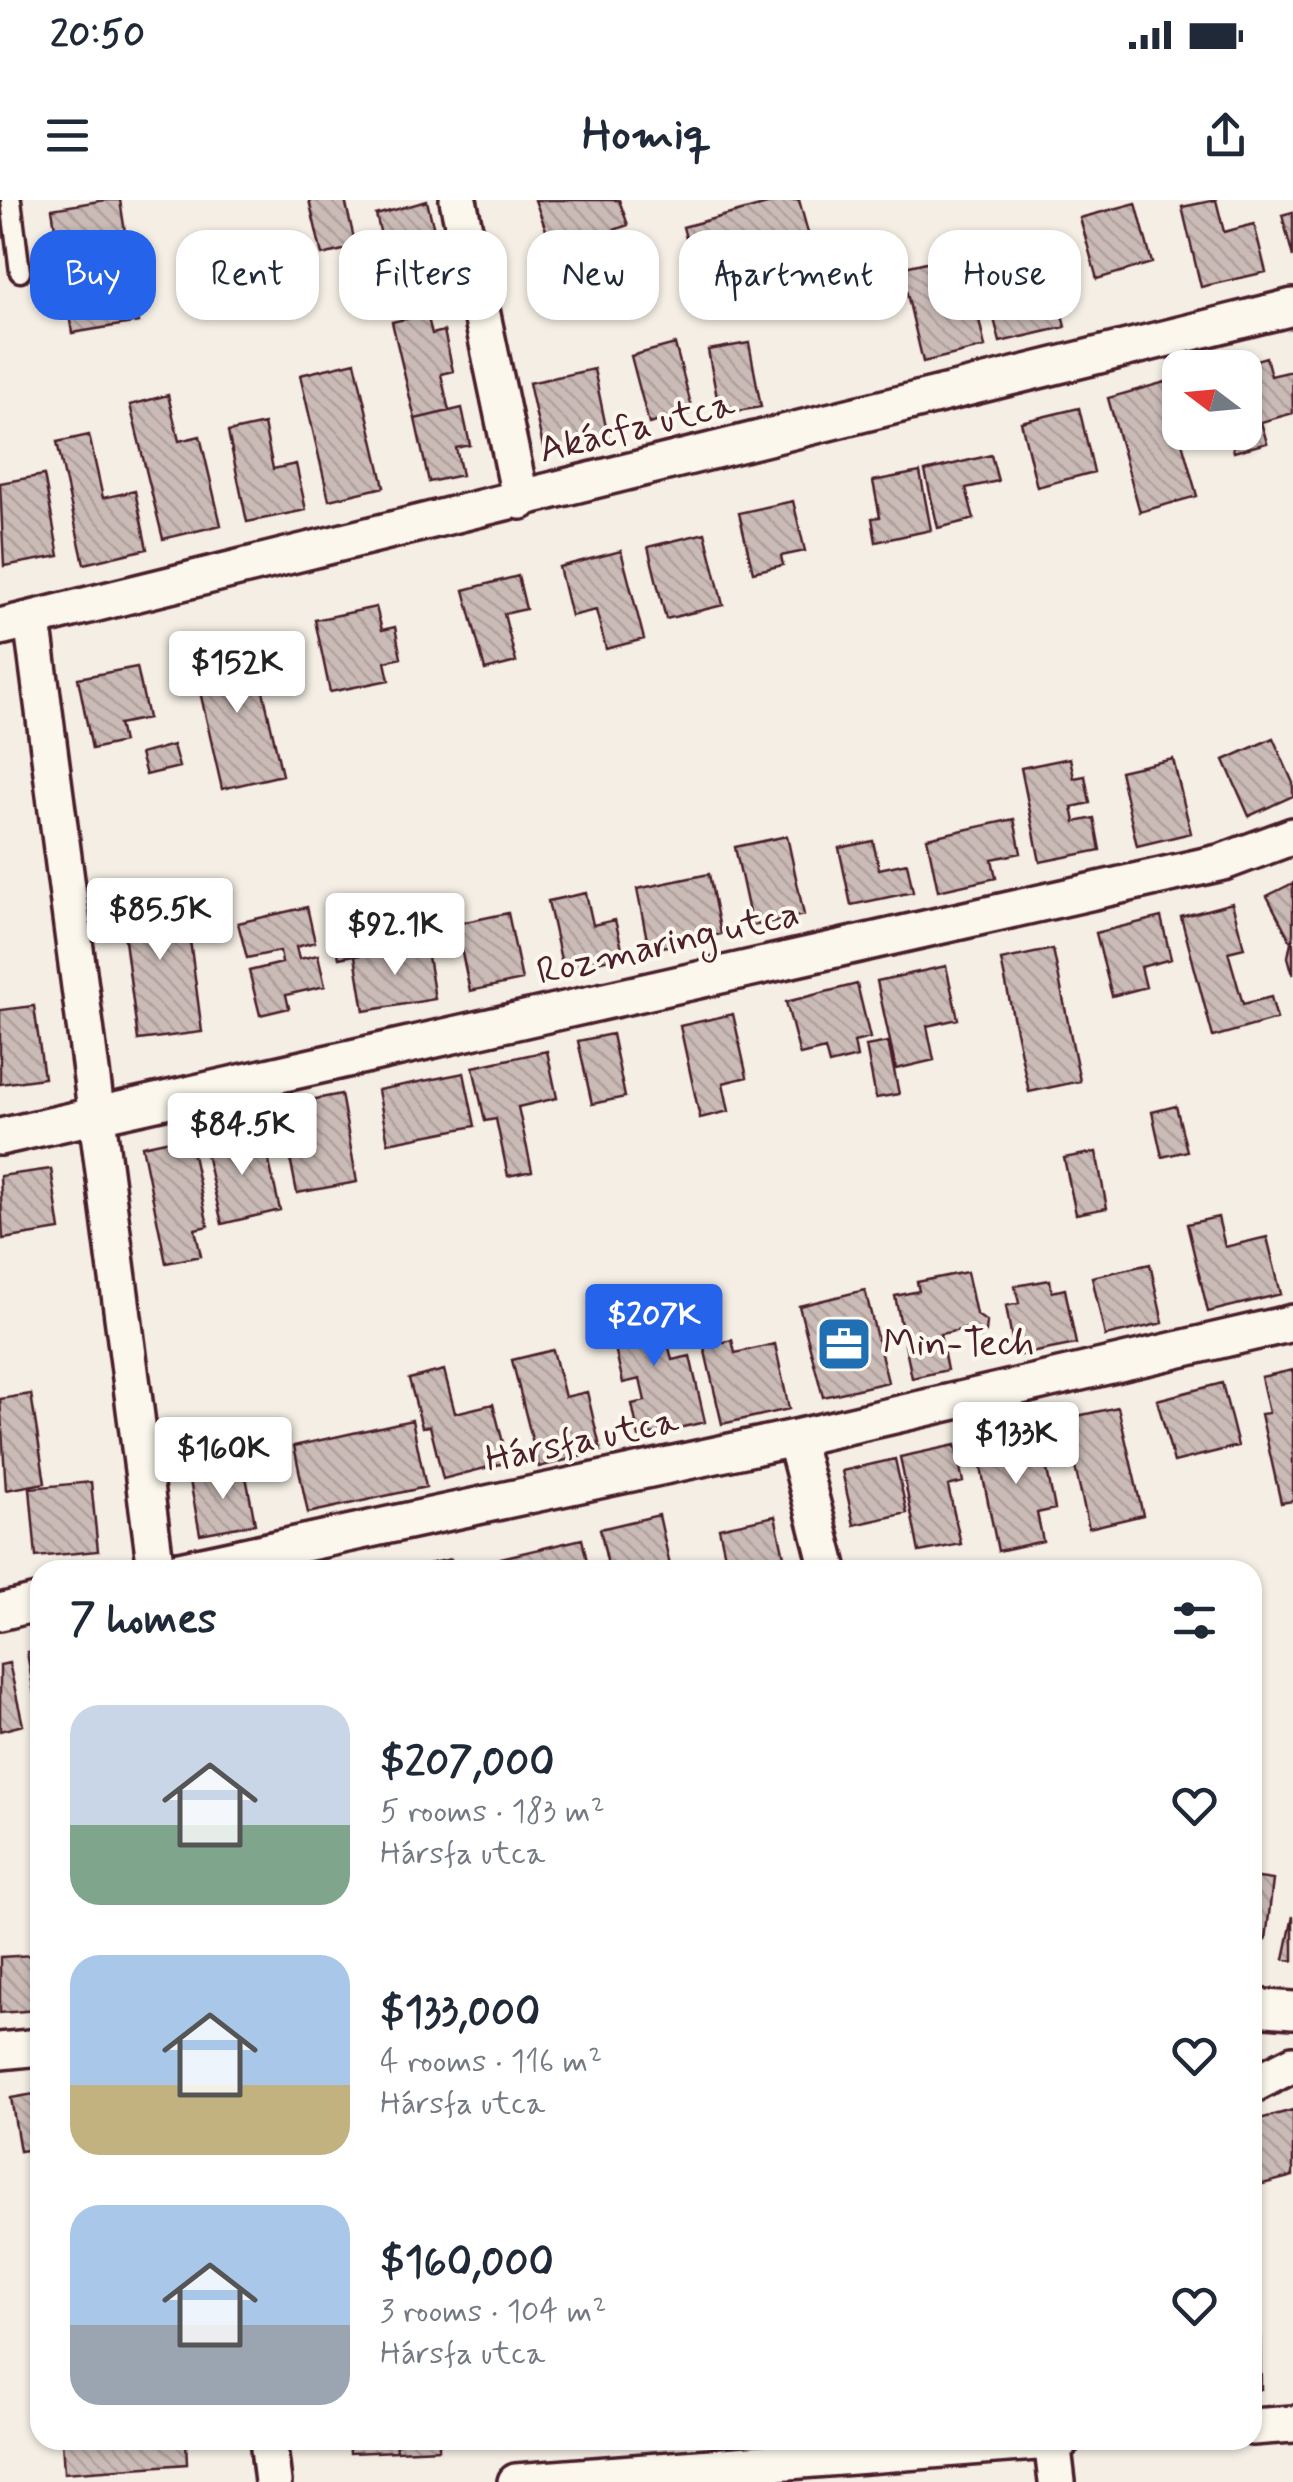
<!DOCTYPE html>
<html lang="en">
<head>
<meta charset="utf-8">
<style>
  body { margin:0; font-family:Mynerve,sans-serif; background:#f6f6f7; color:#1f2937; height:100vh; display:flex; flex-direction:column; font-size:38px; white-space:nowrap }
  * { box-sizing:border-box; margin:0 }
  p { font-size:32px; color:#747a83 }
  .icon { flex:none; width:55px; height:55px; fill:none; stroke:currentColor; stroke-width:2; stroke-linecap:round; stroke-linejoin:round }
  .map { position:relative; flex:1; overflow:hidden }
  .drawer { position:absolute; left:30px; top:1360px; width:1232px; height:890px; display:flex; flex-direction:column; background:#fff; border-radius:30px; box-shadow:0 2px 8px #0004 }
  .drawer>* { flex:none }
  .hud { position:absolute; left:30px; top:30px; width:1235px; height:90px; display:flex; gap:20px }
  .needle { width:65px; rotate:286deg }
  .buttons { position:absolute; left:1162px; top:150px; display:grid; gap:20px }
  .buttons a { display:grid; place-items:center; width:100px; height:100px; border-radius:20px; background:#fff; box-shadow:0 2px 8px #0004; font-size:50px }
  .price { position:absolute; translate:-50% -85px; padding:0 22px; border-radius:10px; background:#fff; color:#222; font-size:32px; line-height:65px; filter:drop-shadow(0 2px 5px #0008) }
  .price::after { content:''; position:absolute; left:50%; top:60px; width:30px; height:22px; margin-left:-15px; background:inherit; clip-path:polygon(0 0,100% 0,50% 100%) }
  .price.current { background:#2563eb; color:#fff }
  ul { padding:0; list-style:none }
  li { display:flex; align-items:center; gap:30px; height:250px; padding:0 40px }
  li span { display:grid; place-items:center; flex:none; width:280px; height:200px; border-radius:30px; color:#555 }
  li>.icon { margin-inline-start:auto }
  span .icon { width:120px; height:120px; fill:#fffc; stroke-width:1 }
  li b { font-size:42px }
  h2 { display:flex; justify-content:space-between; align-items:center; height:120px; padding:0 40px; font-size:42px }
  .pill { padding:0 35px; border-radius:30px; background:#fff; box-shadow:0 2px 8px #0004; font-size:35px; line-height:90px }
  .pill.current { background:#2563eb; color:#fff }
  .status { display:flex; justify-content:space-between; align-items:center; height:70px; padding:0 50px; background:#fff; direction:ltr }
  .status svg { height:28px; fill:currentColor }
  header { display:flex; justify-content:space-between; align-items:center; height:130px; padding:0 40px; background:#fff; font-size:45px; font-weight:800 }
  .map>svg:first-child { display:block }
  .building { fill:url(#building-back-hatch); stroke:#4a1f2b; stroke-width:2.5 }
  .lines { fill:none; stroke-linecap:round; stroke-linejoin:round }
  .lane-casing { stroke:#4a1f2b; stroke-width:25 }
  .street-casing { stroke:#4a1f2b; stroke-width:42 }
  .lane { stroke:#fbf7ec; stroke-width:18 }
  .street { stroke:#fbf7ec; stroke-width:35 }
  .labels { text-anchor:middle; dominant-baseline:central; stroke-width:8; stroke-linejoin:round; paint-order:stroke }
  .street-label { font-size:38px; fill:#4a1f2b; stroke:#fbf7ec }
  .poi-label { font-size:38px; fill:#4a1f2b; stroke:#fbf7ec; text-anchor:start }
</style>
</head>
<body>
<div class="status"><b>20:50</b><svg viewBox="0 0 49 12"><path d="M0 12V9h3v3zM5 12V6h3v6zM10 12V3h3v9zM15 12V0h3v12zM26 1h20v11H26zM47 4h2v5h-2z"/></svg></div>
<header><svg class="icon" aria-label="menu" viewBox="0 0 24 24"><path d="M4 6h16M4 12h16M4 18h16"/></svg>Homiq<svg class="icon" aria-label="share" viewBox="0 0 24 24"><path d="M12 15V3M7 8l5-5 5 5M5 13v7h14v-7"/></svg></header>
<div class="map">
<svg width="1293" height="2282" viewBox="0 0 1293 2282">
  <defs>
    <pattern id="building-back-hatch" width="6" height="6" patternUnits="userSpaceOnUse" patternTransform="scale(2.5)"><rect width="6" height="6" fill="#cabbb6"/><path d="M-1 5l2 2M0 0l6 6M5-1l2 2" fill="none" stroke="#afa09d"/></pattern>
  </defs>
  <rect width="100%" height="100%" fill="#f4eee4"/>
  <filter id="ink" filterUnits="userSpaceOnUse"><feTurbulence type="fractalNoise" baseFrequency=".01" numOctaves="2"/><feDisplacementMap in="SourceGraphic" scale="20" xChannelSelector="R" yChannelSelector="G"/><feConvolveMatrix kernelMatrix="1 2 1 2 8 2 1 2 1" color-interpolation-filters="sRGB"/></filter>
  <g filter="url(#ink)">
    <path class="building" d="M105 0H120L139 122 72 133 52 9Z
      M309 0H345L356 47 322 55Z
      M535 0H619L628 25 554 52Z
      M782 0H799L808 33 721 57 723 67 696 75 683 27Z
      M1216 0 1224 32 1254 24 1266 72 1201 87 1182 7Z
      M427 1 436 38 416 43 422 63 390 71 376 15Z
      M1136 3 1152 63 1097 79 1080 18Z
      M1293 12V57L1282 15Z
      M943 58 956 115 977 110 985 147 923 162 901 68Z
      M1056 87 1065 127 1000 142 990 103Z
      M427 114 432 134 444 131 453 171 441 174 449 211 415 219 392 122Z
      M749 143 761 207 720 214 708 150Z
      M675 144 693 212 649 224 631 156Z
      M1266 157 1271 176 1292 171 1293 213 1261 222 1267 243 1234 252 1229 232H1245V168H1229Z
      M355 162 384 287 329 300 300 175Z
      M594 169 608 237 544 251 529 183Z
      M1165 182 1197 296 1140 312 1108 198Z
      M168 195 179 241 200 236 221 325 163 339 130 205Z
      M462 208 470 245 456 248 462 275 429 282 415 219Z
      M1079 208 1094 272 1037 287 1021 222Z
      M264 224 273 269 296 264 306 310 247 322 228 232Z
      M89 235 103 298 135 291 147 349 84 364 57 242Z
      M991 255 998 281 966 288 974 319 938 328 925 271Z
      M920 272 931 330 876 342 872 318 880 317 873 281Z
      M44 275 59 356 4 366 0 283Z
      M793 301 805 351 781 356 783 365 753 372 739 313Z
      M705 333 723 405 666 419 648 347Z
      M621 351 644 439 606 449 596 410 571 416 559 367Z
      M518 376 526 409 504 414 516 462 485 470 464 390Z
      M376 407 382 430 395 427 401 458 385 462 389 480 330 492 315 420Z
      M252 442 282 575 222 589 192 456Z
      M137 467 148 518 119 524 123 542 92 549 78 478Z
      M1273 538 1293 583V596L1249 616 1224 560Z
      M173 545 179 567 146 575 140 554Z
      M1070 558 1074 578 1085 576 1090 603 1072 607 1075 622 1094 618 1100 650 1040 662 1021 568Z
      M1173 559 1191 633 1137 646 1120 571Z
      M1014 619 1021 653 992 659 996 678 938 691 927 638Z
      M787 636 804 715 752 726 735 647Z
      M873 641 879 669 907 663 913 692 851 705 839 648Z
      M709 674 721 734 649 750 637 689Z
      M1293 683V775L1288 757 1291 742 1267 696Z
      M183 686 202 832 138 840 119 694Z
      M586 693 593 725 615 720 624 756 563 769 548 701Z
      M359 698 370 752 339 758 328 704Z
      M1232 703 1244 748 1228 752 1243 804 1271 797 1277 819 1213 837 1181 717Z
      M307 707 315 742 296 747 299 759 318 755 325 786 286 795 289 808 260 815 249 771 282 763 280 751 247 758 238 723Z
      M508 713 522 780 470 791 456 724Z
      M1161 717 1171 759 1141 767 1146 787 1112 796 1096 733Z
      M426 744 435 799 364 811 355 756Z
      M1053 749 1080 881 1029 892 1001 760Z
      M946 766 958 819 927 826 934 860 896 869 877 781Z
      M857 784 870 838 854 842 857 857 829 864 825 849 800 855 786 802Z
      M34 806 44 878 0 884V810Z
      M733 814 747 877 723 883 729 911 700 918 680 826Z
      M612 834 625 897 592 904 578 841Z
      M888 842 899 894 876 898 866 846Z
      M547 851 557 898 518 907 532 971 508 976 496 919 485 921 473 867Z
      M464 873 475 926 388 943 378 890Z
      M341 894 357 982 297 993 280 906Z
      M1176 906 1187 951 1162 957 1152 912Z
      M262 931 280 1010 222 1024 204 945Z
      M189 936 208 1026 195 1029 201 1056 166 1063 142 946Z
      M1096 952 1107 1008 1076 1014 1064 958Z
      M51 969 60 1030 3 1039 0 976Z
      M1218 1017 1225 1047 1267 1037 1281 1094 1208 1112 1187 1024Z
      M1150 1064 1163 1123 1105 1136 1092 1077Z
      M967 1072 976 1114 987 1122 986 1132 981 1137 965 1129 940 1134 947 1170 912 1178 895 1096 919 1091 917 1082Z
      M1050 1080 1052 1092 1065 1089 1076 1144 1015 1156 1006 1106 1019 1103 1015 1086Z
      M865 1090 888 1182 823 1197 799 1106Z
      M657 1096 672 1160 690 1156 705 1222 639 1237 632 1204 645 1201 640 1179 623 1183 606 1108Z
      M732 1140 735 1153 775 1144 789 1209 722 1224 704 1147Z
      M553 1150 565 1197 587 1192 601 1251 539 1267 512 1160Z
      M444 1170 455 1213 493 1204 508 1262 443 1279 430 1226 422 1227 409 1179Z
      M1293 1170V1301L1281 1303 1261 1214 1269 1213 1261 1177Z
      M1222 1183 1238 1246 1174 1262 1157 1200Z
      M31 1194 45 1283 6 1290 0 1199Z
      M1118 1207 1143 1315 1089 1328 1064 1219Z
      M412 1220 426 1287 308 1313 294 1246Z
      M1039 1230 1055 1309 1037 1313 1043 1341 998 1351 976 1243Z
      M955 1245 963 1282 948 1286 961 1344 919 1352 900 1257Z
      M895 1259 907 1313 854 1325 842 1271Z
      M245 1271 255 1324 200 1334 190 1281Z
      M91 1282 98 1351 36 1357 30 1288Z
      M659 1315 671 1370H609L600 1329Z
      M775 1316 787 1370H728L719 1328Z
      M582 1339 589 1370H504L501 1358Z
      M451 1359 454 1370H401Z
      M40 1450V1505L36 1506 27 1452Z
      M9 1463 23 1525 0 1531V1465Z
      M1252 1677 1273 1680 1266 1740 1252 1739Z
      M1293 1716V1761L1284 1759Z
      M34 1755 37 1810 0 1813V1757Z
      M40 1893V1948L20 1951 11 1898Z
      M1293 1910V1976L1259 1985 1252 1962V1921Z
      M1252 2126H1260L1261 2189H1252Z
      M62 2240H186L187 2264 64 2273Z
      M349 2240H396L397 2251 350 2253Z
      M396 2240H439V2249L397 2251Z"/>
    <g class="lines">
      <g class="lane-casing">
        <path id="lane" d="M11 0 20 72"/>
      </g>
      <g class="street-casing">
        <path id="street" d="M458 0 521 301
          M32 419 156 1370
          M0 427 1293 107
          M0 937 1223 662 1293 636
          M795 1238 829 1370
          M179 1370 795 1238 1293 1123
          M0 1412 40 1402
          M1252 1807 1293 1810
          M0 1851 40 1847
          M1252 1885 1293 1864
          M1252 2227 1293 2224
          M268 2240 273 2282
          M1052 2240 1057 2282
          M516 2282 1062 2240"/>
      </g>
      <use href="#lane" class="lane"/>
      <use href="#street" class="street"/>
    </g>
  </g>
  <defs>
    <g id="office-square" transform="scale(2.875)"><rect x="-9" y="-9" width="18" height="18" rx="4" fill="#1f6fb2" stroke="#fbf7ec"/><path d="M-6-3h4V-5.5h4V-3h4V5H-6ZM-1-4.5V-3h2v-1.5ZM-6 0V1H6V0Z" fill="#fff"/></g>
  </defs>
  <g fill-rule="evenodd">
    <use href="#office-square" x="844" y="1144"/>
  </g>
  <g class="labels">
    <g class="street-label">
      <text transform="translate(637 228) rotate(-14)">Akácfa utca</text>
      <text transform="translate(668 744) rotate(-13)">Rozmaring utca</text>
      <text transform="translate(582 1241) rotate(-12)">Hársfa utca</text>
    </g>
    <g class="poi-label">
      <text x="883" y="1144">Min-Tech</text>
    </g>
  </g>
</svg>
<div class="buttons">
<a><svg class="needle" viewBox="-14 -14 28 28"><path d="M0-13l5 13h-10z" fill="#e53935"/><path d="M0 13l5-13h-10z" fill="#747a83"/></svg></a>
</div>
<b class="price" style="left:237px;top:516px">$152K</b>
<b class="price" style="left:160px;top:763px">$85.5K</b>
<b class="price" style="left:395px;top:778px">$92.1K</b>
<b class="price" style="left:242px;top:978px">$84.5K</b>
<b class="price current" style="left:654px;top:1169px">$207K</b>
<b class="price" style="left:1016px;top:1287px">$133K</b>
<b class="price" style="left:223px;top:1302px">$160K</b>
<div class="hud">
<a class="pill current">Buy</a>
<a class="pill">Rent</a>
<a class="pill">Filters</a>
<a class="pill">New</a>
<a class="pill">Apartment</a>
<a class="pill">House</a>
</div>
<section class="drawer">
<h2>7 homes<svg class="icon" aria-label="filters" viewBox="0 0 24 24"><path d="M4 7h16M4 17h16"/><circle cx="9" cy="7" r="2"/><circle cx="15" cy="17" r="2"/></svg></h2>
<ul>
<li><span style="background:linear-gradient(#c9d6e8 60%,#7fa58c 0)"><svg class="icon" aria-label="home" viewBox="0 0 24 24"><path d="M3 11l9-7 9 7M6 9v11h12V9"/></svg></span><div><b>$207,000</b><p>5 rooms · 183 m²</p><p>Hársfa utca</p></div><svg class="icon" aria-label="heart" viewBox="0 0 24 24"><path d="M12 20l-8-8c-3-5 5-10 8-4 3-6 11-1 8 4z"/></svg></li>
<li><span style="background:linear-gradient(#a9c7e8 65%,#c2b280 0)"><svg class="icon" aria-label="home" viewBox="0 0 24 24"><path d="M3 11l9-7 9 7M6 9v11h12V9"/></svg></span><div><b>$133,000</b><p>4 rooms · 116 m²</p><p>Hársfa utca</p></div><svg class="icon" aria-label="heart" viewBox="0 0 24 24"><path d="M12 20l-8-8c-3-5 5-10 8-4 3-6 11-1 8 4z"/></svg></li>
<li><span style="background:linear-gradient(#a9c7e8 60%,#9aa5b1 0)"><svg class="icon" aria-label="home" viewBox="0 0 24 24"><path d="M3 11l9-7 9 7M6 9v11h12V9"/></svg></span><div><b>$160,000</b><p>3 rooms · 104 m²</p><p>Hársfa utca</p></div><svg class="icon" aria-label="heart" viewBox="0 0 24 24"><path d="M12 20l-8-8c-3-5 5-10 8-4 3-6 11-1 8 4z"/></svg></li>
</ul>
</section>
</div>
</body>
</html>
